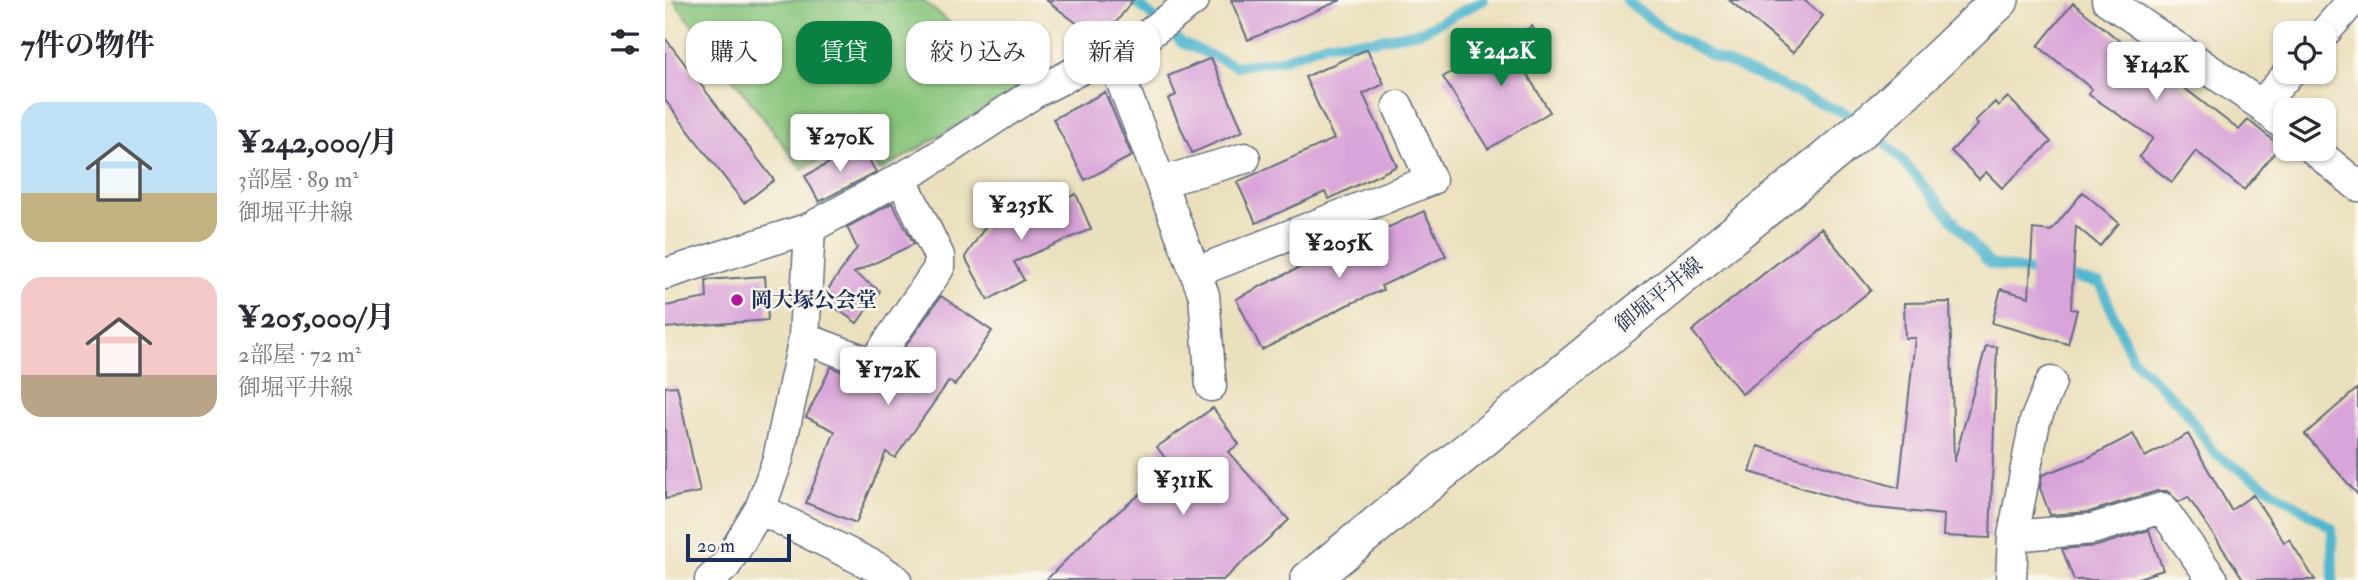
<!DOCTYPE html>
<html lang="ja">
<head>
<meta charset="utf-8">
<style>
  body { margin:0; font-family:"IM FELL Double Pica","Noto Serif JP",serif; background:#f2f2f3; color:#2b2b33; height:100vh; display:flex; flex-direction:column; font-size:26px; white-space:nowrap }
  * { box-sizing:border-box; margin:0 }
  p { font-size:23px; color:#7c7c81 }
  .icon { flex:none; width:38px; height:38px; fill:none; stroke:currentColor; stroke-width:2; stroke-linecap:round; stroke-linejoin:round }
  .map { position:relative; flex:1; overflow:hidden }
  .details { display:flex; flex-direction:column; background:#fff; width:665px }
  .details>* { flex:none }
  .hud { position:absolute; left:21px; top:21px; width:665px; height:63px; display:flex; gap:14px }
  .controls { position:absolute; left:1608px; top:21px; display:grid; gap:14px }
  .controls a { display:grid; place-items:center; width:63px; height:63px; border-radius:14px; background:#fff; box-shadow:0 2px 5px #0004; font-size:35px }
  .scale { position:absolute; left:21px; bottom:18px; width:105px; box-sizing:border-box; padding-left:7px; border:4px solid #1b2f5e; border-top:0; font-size:19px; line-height:24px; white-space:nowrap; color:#1b2f5e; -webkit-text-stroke:5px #fbf7ec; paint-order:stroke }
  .price { position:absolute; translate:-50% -60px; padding:0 16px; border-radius:7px; background:#fff; color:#222; font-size:23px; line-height:46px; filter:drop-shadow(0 2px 4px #0008) }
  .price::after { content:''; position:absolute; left:50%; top:42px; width:21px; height:16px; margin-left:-10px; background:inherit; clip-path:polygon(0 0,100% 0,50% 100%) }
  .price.selected { background:#0b8043; color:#fff }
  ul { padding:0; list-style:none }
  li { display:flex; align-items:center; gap:21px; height:175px; padding:0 21px }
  li span { display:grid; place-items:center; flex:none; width:196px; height:140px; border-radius:21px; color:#555 }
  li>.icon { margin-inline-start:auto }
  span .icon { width:84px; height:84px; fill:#fffc; stroke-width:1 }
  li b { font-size:30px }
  h2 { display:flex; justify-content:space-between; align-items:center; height:84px; padding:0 21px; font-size:30px }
  .pill { padding:0 24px; border-radius:21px; background:#fff; box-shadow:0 2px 5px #0004; font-size:24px; line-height:63px }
  .pill.selected { background:#0b8043; color:#fff }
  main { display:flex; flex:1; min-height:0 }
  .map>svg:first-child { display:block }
  .green { fill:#88c57c; stroke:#527a6d; stroke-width:2 }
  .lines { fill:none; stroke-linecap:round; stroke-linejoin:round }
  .stream { stroke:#51b7cf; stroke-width:10 }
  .building { fill:#d9a4d9 }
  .minor-casing { stroke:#646d7f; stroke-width:33 }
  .tertiary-casing { stroke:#646d7f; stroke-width:40 }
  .minor { stroke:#fff; stroke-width:30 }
  .tertiary { stroke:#fff; stroke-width:37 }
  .poi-dot { fill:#b5179e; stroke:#fbf7ec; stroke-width:2.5 }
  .labels { text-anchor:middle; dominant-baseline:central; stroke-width:5; stroke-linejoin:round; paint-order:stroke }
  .street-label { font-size:21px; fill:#1b2f5e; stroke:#fbf7ec }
  .poi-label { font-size:21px; font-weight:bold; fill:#1b2f5e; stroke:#fbf7ec; text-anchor:start }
</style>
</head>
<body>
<main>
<section class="details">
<h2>7件の物件<svg class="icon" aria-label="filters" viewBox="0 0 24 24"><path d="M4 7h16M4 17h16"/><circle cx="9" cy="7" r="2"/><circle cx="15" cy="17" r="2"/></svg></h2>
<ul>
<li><span style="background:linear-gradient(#bfe0f5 65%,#c2b280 0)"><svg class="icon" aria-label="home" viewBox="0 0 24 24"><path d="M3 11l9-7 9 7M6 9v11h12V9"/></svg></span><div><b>¥242,000/月</b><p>3部屋 · 89 m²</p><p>御堀平井線</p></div></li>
<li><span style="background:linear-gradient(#f6c9c9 70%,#b9a48a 0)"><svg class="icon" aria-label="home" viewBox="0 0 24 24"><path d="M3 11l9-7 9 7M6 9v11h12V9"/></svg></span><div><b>¥205,000/月</b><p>2部屋 · 72 m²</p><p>御堀平井線</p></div></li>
</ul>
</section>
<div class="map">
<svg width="1693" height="580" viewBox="0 0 1693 580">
  <rect width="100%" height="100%" fill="#fbf7ec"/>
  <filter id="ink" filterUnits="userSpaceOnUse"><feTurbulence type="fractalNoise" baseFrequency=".0143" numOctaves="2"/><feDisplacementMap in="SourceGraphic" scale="14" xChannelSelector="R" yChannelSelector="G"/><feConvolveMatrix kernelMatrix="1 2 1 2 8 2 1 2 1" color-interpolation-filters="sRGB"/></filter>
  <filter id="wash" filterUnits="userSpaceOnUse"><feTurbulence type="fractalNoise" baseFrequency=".00686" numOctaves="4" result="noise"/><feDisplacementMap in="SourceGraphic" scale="28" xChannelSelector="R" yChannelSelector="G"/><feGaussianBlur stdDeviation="1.57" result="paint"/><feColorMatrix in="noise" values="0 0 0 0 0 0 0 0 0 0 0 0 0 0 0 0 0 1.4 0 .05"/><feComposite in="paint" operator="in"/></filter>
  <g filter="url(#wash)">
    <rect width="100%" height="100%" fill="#ebe0bd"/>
    <path class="green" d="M8 0H257L300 35 354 69 359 86 215 171 196 139 137 169Z"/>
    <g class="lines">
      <path class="stream" d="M469 0 517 43 571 66 616 60 661 43 709 40 755 32 819 0
        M961 0 994 26 1045 55 1200 122 1237 160 1325 264 1377 273
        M1397 276 1435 283 1467 358 1519 409 1550 454 1667 528 1668 580"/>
    </g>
    <g id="blocks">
      <path class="building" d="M381 0H468L440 37 434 40Z
        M566 0H676L583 40Z
        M1064 0H1139L1158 16 1128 53Z
        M1408 3 1466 50 1472 42 1520 74 1514 84 1574 130 1583 120 1615 146 1579 190 1531 151 1507 182 1474 157 1488 138 1423 94 1427 89 1373 46Z
        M867 26 885 56 860 71 885 112 823 149 778 77Z
        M0 38 109 180 79 203 0 100Z
        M702 49 719 84 698 94 732 166 664 199 660 192 591 223 572 182 669 139 640 77Z
        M546 58 578 131 527 153 503 99 511 95 503 76Z
        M440 92 467 156 420 180 388 119Z
        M1343 97 1386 142 1337 188 1321 172 1314 179 1286 151 1313 125 1310 121 1330 102 1333 106Z
        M196 146 211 172 154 202 140 176Z
        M1418 192 1454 223 1435 246 1411 226 1406 309 1412 310 1403 344 1327 323 1336 289 1364 297 1368 229 1386 231Z
        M411 194 426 229 349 262 359 280 323 300 300 257 335 205 345 222Z
        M227 203 249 244 189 273 215 291 192 323 159 300V295L192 248 182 227Z
        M759 211 781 256 716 286 718 290 682 305 597 350 571 299 610 279Z
        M1156 228 1206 290 1077 394 1027 331Z
        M100 276 103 320 0 328V306L42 298 41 280Z
        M276 296 327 331 290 385 284 381 230 458 221 452 191 523 141 503 170 431 141 417 166 367 212 386Z
        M1285 302 1289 462 1321 346 1332 347 1325 538 1278 536 1279 515 1201 507 1085 472 1093 446 1234 488 1250 338H1240L1239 303Z
        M12 386 35 492 0 499V387Z
        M1693 388V495L1640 434Z
        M548 408 574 444 563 452 624 520 558 580H381L430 531 507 468 492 447Z
        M1468 434 1480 457 1523 434 1566 510 1588 495 1619 542 1624 539 1650 580H1579L1523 497 1514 502 1502 491H1492L1424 512 1385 515 1375 488 1377 475 1423 458Z
        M1484 530 1498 570 1467 580H1409L1397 549 1432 546Z"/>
    </g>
  </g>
  <g filter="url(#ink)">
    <use href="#blocks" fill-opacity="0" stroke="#646d7f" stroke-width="2"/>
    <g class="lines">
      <g class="minor-casing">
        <path id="minor" d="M1442 0 1596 105 1620 126
          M1659 33 1688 0
          M446 54 539 295 546 386
          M1596 105 1625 72
          M1648 149 1693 186
          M496 182 580 158
          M531 272 766 180 733 106
          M0 274 145 228 256 167 369 93 481 36 529 0
          M139 338 208 364 274 268V256L236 178
          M95 509 215 569 231 580
          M1348 536 1370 421 1386 382
          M45 580 61 565 95 509 113 459 139 338 145 228
          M1346 580 1348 536 1427 529 1497 508 1548 580"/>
      </g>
      <g class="tertiary-casing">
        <path id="tertiary" d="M644 580 1154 165 1223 107 1335 0"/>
      </g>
      <use href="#minor" class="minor"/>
      <use href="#tertiary" class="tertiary"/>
    </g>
  </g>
  <circle class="poi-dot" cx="72" cy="300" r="7"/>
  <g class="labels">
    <g class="street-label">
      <text transform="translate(994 295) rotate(-39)">御堀平井線</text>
    </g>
    <g class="poi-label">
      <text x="86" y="300">岡大塚公会堂</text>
    </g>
  </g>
</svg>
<div class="controls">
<a><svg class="icon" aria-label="locate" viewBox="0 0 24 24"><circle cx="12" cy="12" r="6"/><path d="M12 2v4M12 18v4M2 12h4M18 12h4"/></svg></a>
<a><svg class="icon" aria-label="layers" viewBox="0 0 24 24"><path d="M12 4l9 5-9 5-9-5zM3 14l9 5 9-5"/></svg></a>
</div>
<div class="scale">20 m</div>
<b class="price selected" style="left:836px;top:88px">¥242K</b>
<b class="price" style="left:1491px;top:102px">¥142K</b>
<b class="price" style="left:175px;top:174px">¥270K</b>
<b class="price" style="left:356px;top:242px">¥235K</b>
<b class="price" style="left:674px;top:280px">¥205K</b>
<b class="price" style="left:223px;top:407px">¥172K</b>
<b class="price" style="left:518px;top:517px">¥311K</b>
<div class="hud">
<a class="pill">購入</a>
<a class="pill selected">賃貸</a>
<a class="pill">絞り込み</a>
<a class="pill">新着</a>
</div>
</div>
</main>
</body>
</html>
